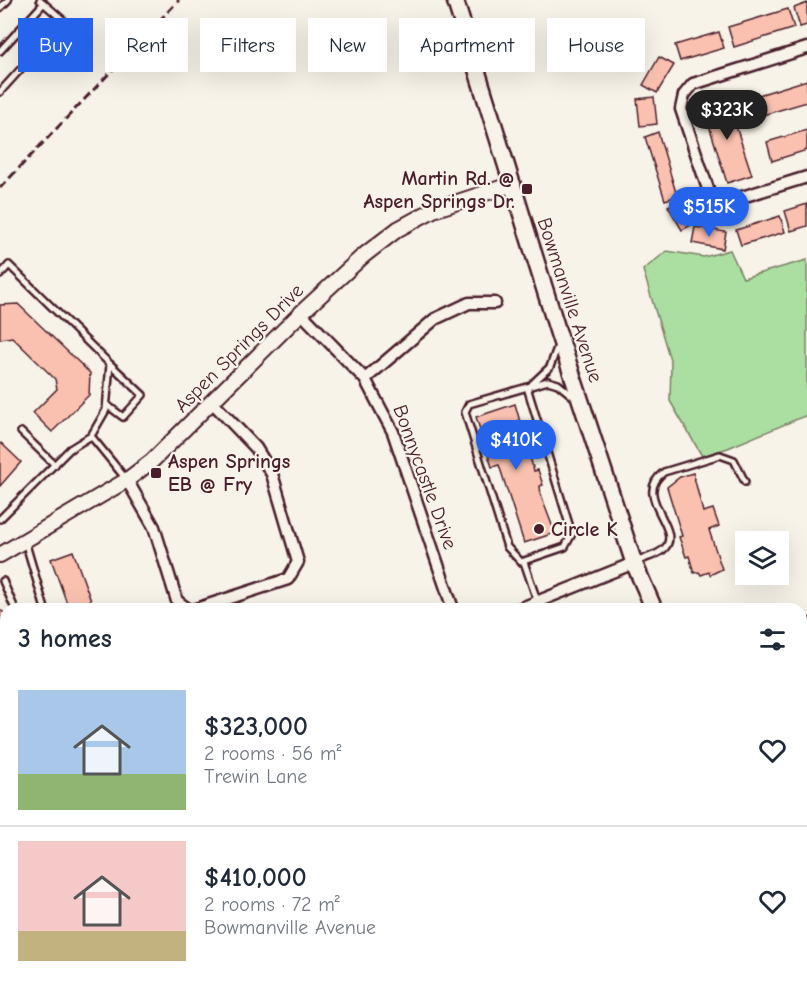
<!DOCTYPE html>
<html lang="en">
<head>
<meta charset="utf-8">
<style>
  body { margin:0; font-family:"Comic Neue",sans-serif; background:#f2f2f3; color:#1f2937; height:100vh; display:flex; flex-direction:column; font-size:22px; white-space:nowrap }
  * { box-sizing:border-box; margin:0 }
  p { font-size:20px; color:#747a83 }
  .icon { flex:none; width:33px; height:33px; fill:none; stroke:currentColor; stroke-width:2; stroke-linecap:round; stroke-linejoin:round }
  .map { position:relative; flex:1; overflow:hidden }
  .sheet { position:absolute; left:0px; top:603px; width:807px; height:386px; display:flex; flex-direction:column; background:#fff; border-radius:18px 18px 0 0; box-shadow:0 6px 24px #0002 }
  .sheet>* { flex:none }
  .guide { position:absolute; left:18px; top:18px; width:771px; height:54px; display:flex; gap:12px }
  .controls { position:absolute; left:735px; top:531px; display:grid; gap:12px }
  .controls a { display:grid; place-items:center; width:54px; height:54px; border-radius:0px; background:#fff; box-shadow:0 6px 24px #0002; font-size:30px }
  .price { position:absolute; translate:-50% -51px; padding:0 14px; border-radius:21px; background:#2563eb; color:#fff; font-size:20px; line-height:39px; filter:drop-shadow(0 2px 3px #0008) }
  .price::after { content:''; position:absolute; left:50%; top:36px; width:18px; height:14px; margin-left:-9px; background:inherit; clip-path:polygon(0 0,100% 0,50% 100%) }
  .price.current { background:#222; color:#fff }
  ul { padding:0; list-style:none }
  li { display:flex; align-items:center; gap:18px; height:150px; padding:0 18px }
  li+li { border-top:2px solid #e0e1e3 }
  li span { display:grid; place-items:center; flex:none; width:168px; height:120px; border-radius:0px; color:#555 }
  li>.icon { margin-inline-start:auto }
  span .icon { width:72px; height:72px; fill:#fffc; stroke-width:1 }
  li b { font-size:26px }
  h2 { display:flex; justify-content:space-between; align-items:center; height:72px; padding:0 18px; font-size:26px }
  .chip { padding:0 21px; border-radius:0px; background:#fff; box-shadow:0 6px 24px #0002; font-size:21px; line-height:54px }
  .chip.current { background:#2563eb; color:#fff }
  .map>svg:first-child { display:block }
  .green { fill:#aadfa1; stroke:#7a7f66; stroke-width:1.5 }
  .building { fill:#fac1b0; stroke:#4a1f2b; stroke-width:1.5 }
  .lines { fill:none; stroke-linecap:round; stroke-linejoin:round }
  .service-casing { stroke:#4a1f2b; stroke-width:10 }
  .minor-casing { stroke:#4a1f2b; stroke-width:15 }
  .tertiary-casing { stroke:#4a1f2b; stroke-width:18 }
  .secondary-casing { stroke:#4a1f2b; stroke-width:20 }
  .service { stroke:#f7f3e8; stroke-width:5 }
  .minor { stroke:#f7f3e8; stroke-width:10 }
  .tertiary { stroke:#f7f3e8; stroke-width:14 }
  .secondary { stroke:#f7f3e8; stroke-width:15 }
  .rail { stroke:#4a1f2b; stroke-width:3; stroke-dasharray:9 4.5; stroke-linecap:butt }
  .poi-dot { fill:#4a1f2b; stroke:#f7f3e8; stroke-width:2 }
  .labels { text-anchor:middle; dominant-baseline:central; stroke-width:4.5; stroke-linejoin:round; paint-order:stroke }
  .poi-label { font-size:20px; font-weight:bold; fill:#4a1f2b; stroke:#f7f3e8; text-anchor:start }
  .street-label { font-size:20px; fill:#4a1f2b; stroke:#f7f3e8 }
</style>
</head>
<body>
<div class="map">
<svg width="807" height="988" viewBox="0 0 807 988">
  <rect width="100%" height="100%" fill="#f7f3e8"/>
  <filter id="ink" filterUnits="userSpaceOnUse"><feTurbulence type="fractalNoise" baseFrequency=".0167" numOctaves="2"/><feDisplacementMap in="SourceGraphic" scale="12" xChannelSelector="R" yChannelSelector="G"/><feConvolveMatrix kernelMatrix="1 2 1 2 8 2 1 2 1" color-interpolation-filters="sRGB"/></filter>
  <g filter="url(#ink)">
    <path class="green" d="M730 250 743 278 807 260V415L728 448 702 456 670 401 671 363 643 270 667 251 704 257Z
      M0 720H6V795L0 796Z"/>
    <path class="building" d="M807 3V25L800 27 794 8Z
      M788 9 794 28 734 47 728 27Z
      M719 32 724 48 680 61 675 45Z
      M659 57 674 65 657 93 643 85Z
      M807 80V102L756 117 749 98Z
      M654 97 657 124 640 126 637 99Z
      M727 99 752 175 727 183 703 106Z
      M807 130V150L772 161 767 142Z
      M658 132 677 196 665 200 645 137Z
      M680 200 693 224 682 230 668 206Z
      M807 204V226L791 231 785 211Z
      M780 216 785 232 741 245 736 230Z
      M695 227 726 232 723 249 692 243Z
      M18 304 90 373 89 395 52 432 33 413 57 389 55 379 12 337 0 339V305Z
      M515 404 534 471 538 470 543 485 540 486 541 496 555 533 524 543 499 465 492 467 476 417Z
      M1 443 21 462 0 486V444Z
      M693 473 703 512 713 509 719 526 709 530 722 569 710 575 709 572 701 575 699 572 694 573 689 556 686 557 679 537 682 536 667 487 680 477Z
      M73 551 94 609H69L51 559Z
      M0 610 6 614V626L0 634Z
      M39 982H62L63 988H41Z"/>
    <g class="lines">
      <g class="service-casing">
        <path id="service" d="M0 8 8 0
          M0 51 44 3
          M0 92 64 21 40 0
          M0 275 9 265 110 364 106 410 91 436 70 449 0 519
          M532 384 550 367 558 345
          M527 387 572 534 565 547 521 562 507 547 465 412 469 404 548 381 558 384 574 397
          M107 405 123 417 143 395 110 364
          M21 432 55 465
          M91 436 126 479
          M25 541 45 609
          M524 562 540 609
          M636 562C644 558 659 555 665 548 683 528 631 496 664 472L720 455 734 460 745 482
          M3 581 15 609
          M0 658 6 648
          M0 665 6 663
          M0 697H6"/>
      </g>
      <g class="minor-casing">
        <path id="minor" d="M807 48 693 84 684 95 681 109 710 195 729 201 807 177
          M301 313 365 379 393 432 453 609
          M365 379 435 319 469 303H495
          M127 480 154 527 177 601 188 609
          M196 609 288 579 298 562 272 474 256 448 212 402
          M519 609 634 563
          M801 631 807 624
          M801 642 807 655
          M0 940 6 958
          M14 982 16 988
          M152 982 154 988
          M466 982 470 988
          M773 982 775 988
          M297 988 313 982"/>
      </g>
      <g class="tertiary-casing">
        <path id="tertiary" d="M0 555 127 480 152 461 301 313 363 256 398 229 433 210 513 184"/>
      </g>
      <g class="secondary-casing">
        <path id="secondary" d="M455 0 558 332 634 563 654 609
          M801 832 807 839"/>
      </g>
      <use href="#service" class="service"/>
      <use href="#minor" class="minor"/>
      <use href="#tertiary" class="tertiary"/>
      <use href="#secondary" class="secondary"/>
      <path class="rail" d="M0 188 179 0"/>
    </g>
  </g>
  <g class="poi-dot">
    <rect x="521" y="183" width="12" height="12" rx="3"/>
    <rect x="150" y="467" width="12" height="12" rx="3"/>
    <circle cx="539" cy="529" r="6"/>
  </g>
  <g class="labels">
    <g class="poi-label">
      <text x="515" y="178" text-anchor="end">Martin Rd. @<tspan x="515" dy="23">Aspen Springs Dr.</tspan></text>
      <text x="168" y="461">Aspen Springs<tspan x="168" dy="23">EB @ Fry</tspan></text>
      <text x="551" y="529">Circle K</text>
    </g>
    <g class="street-label">
      <text transform="translate(570 300) rotate(72)">Bowmanville Avenue</text>
      <text transform="translate(239 348) rotate(-45)">Aspen Springs Drive</text>
      <text transform="translate(425 477) rotate(70)">Bonnycastle Drive</text>
    </g>
  </g>
</svg>
<div class="controls">
<a><svg class="icon" aria-label="layers" viewBox="0 0 24 24"><path d="M12 4l9 5-9 5-9-5zM3 14l9 5 9-5"/></svg></a>
</div>
<b class="price current" style="left:727px;top:141px">$323K</b>
<b class="price" style="left:709px;top:238px">$515K</b>
<b class="price" style="left:516px;top:471px">$410K</b>
<div class="guide">
<a class="chip current">Buy</a>
<a class="chip">Rent</a>
<a class="chip">Filters</a>
<a class="chip">New</a>
<a class="chip">Apartment</a>
<a class="chip">House</a>
</div>
<section class="sheet">
<h2>3 homes<svg class="icon" aria-label="filters" viewBox="0 0 24 24"><path d="M4 7h16M4 17h16"/><circle cx="9" cy="7" r="2"/><circle cx="15" cy="17" r="2"/></svg></h2>
<ul>
<li><span style="background:linear-gradient(#a9c7e8 70%,#8fb573 0)"><svg class="icon" aria-label="home" viewBox="0 0 24 24"><path d="M3 11l9-7 9 7M6 9v11h12V9"/></svg></span><div><b>$323,000</b><p>2 rooms · 56 m²</p><p>Trewin Lane</p></div><svg class="icon" aria-label="heart" viewBox="0 0 24 24"><path d="M12 20l-8-8c-3-5 5-10 8-4 3-6 11-1 8 4z"/></svg></li>
<li><span style="background:linear-gradient(#f6c9c9 75%,#c2b280 0)"><svg class="icon" aria-label="home" viewBox="0 0 24 24"><path d="M3 11l9-7 9 7M6 9v11h12V9"/></svg></span><div><b>$410,000</b><p>2 rooms · 72 m²</p><p>Bowmanville Avenue</p></div><svg class="icon" aria-label="heart" viewBox="0 0 24 24"><path d="M12 20l-8-8c-3-5 5-10 8-4 3-6 11-1 8 4z"/></svg></li>
</ul>
</section>
</div>
</body>
</html>
